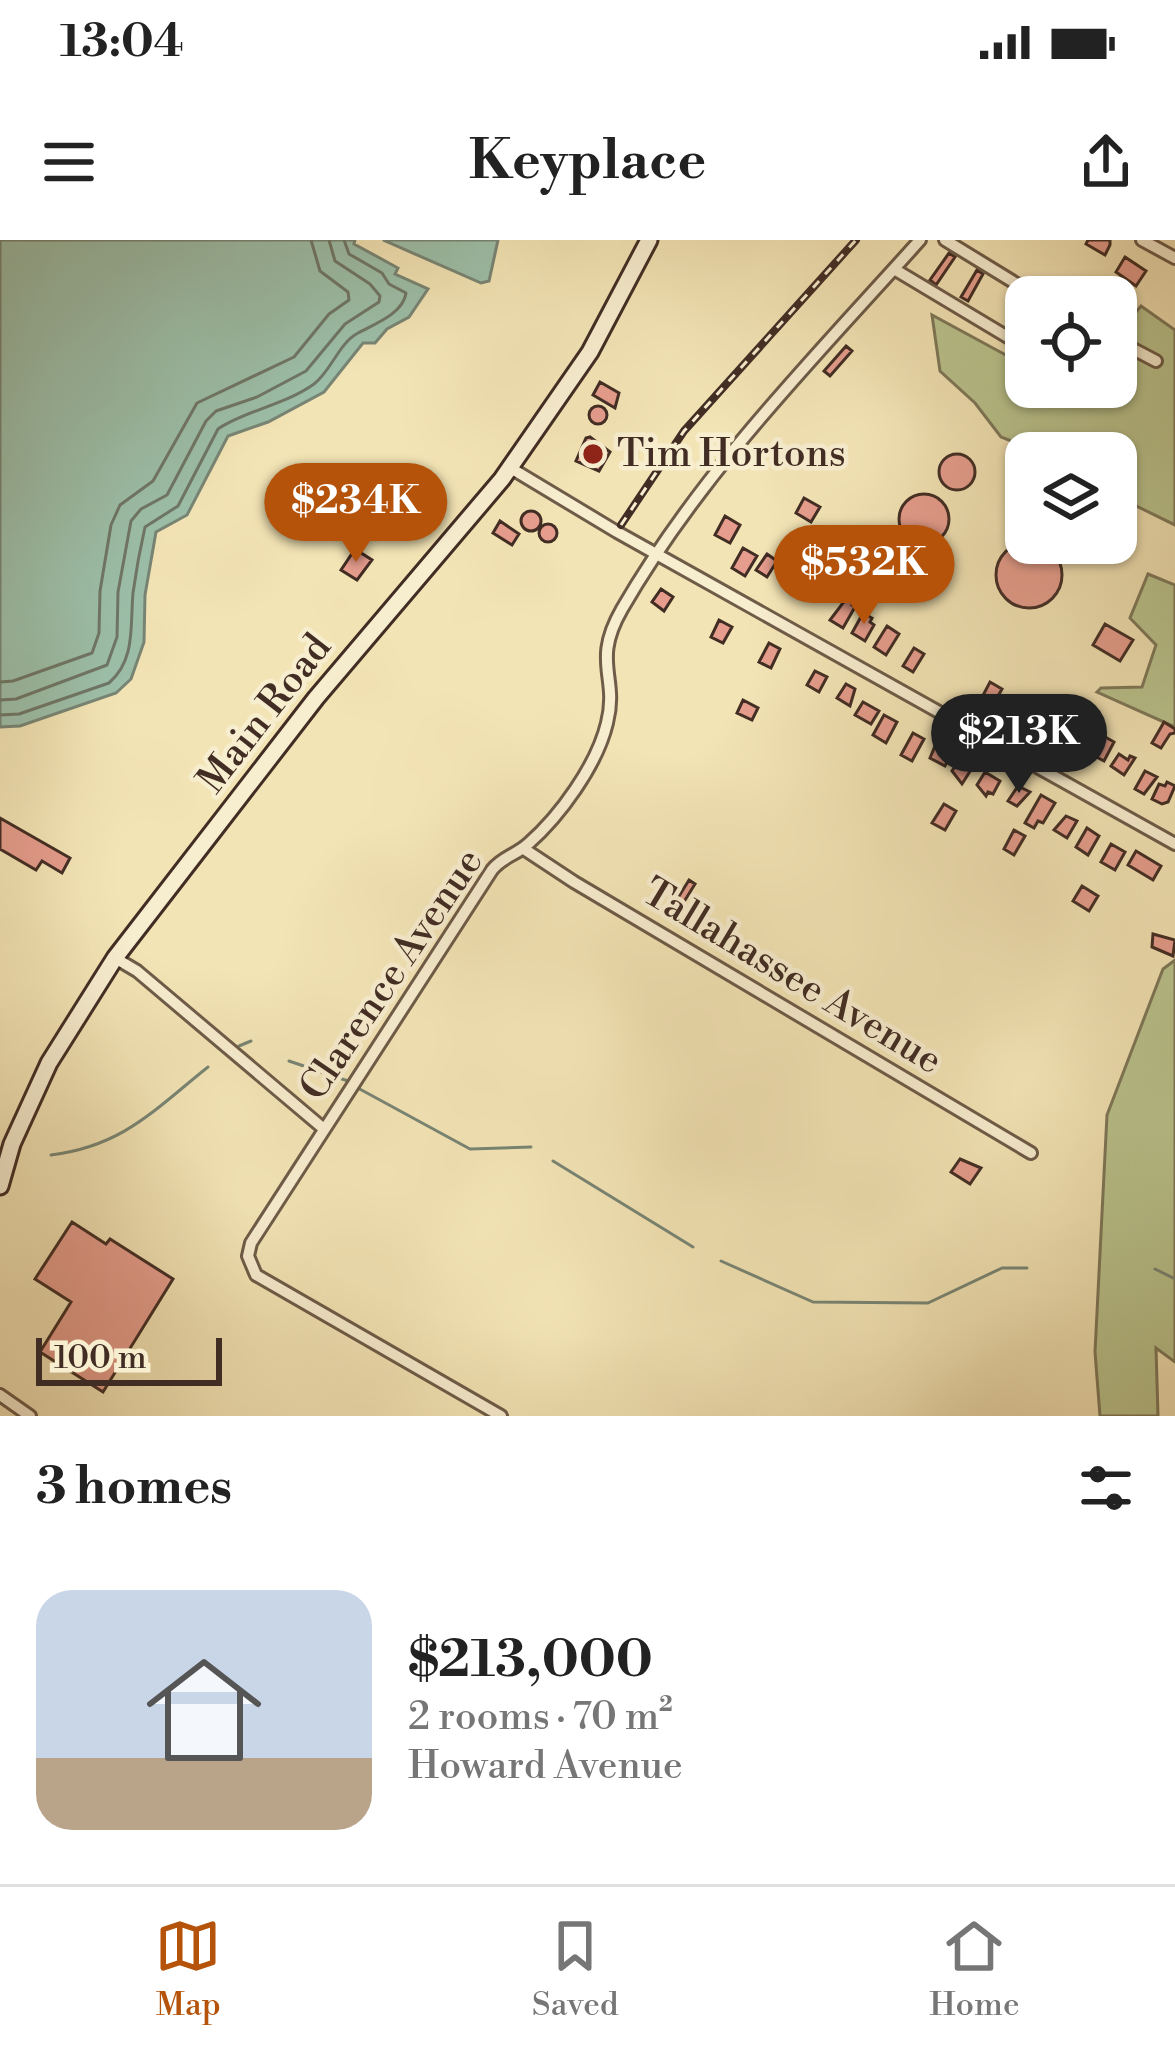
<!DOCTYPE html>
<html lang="en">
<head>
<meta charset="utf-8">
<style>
  body { margin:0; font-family:"Libre Bodoni",serif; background:#f2f2f2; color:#222; height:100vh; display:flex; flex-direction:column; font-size:45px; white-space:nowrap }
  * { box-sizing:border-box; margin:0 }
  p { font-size:39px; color:#767676 }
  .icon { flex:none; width:66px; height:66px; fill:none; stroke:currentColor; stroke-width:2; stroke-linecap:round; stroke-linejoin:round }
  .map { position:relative; height:1176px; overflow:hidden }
  .drawer { display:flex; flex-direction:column; background:#fff; flex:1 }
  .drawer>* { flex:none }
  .fabs { position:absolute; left:1005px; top:36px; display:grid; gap:24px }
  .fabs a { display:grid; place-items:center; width:132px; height:132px; border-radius:24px; background:#fff; box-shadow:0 3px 9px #0004; font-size:60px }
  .scale { position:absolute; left:36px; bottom:30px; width:186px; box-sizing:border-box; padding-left:12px; border:6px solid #422d24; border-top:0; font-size:33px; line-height:42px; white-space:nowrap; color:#422d24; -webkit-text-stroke:9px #f7edcf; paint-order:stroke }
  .price { position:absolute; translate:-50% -102px; padding:0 27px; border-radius:42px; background:#b45309; color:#fff; font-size:39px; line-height:78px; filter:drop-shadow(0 3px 6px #0008) }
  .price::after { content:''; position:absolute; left:50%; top:72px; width:36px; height:27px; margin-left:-18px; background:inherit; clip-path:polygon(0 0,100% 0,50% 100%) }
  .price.current { background:#222; color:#fff }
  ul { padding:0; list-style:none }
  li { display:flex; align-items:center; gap:36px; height:300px; padding:0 36px }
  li+li { border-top:3px solid #e0e0e0 }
  li span { display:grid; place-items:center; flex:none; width:336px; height:240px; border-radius:36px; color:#555 }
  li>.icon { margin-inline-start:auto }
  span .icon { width:144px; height:144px; fill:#fffc; stroke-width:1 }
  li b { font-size:51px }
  h2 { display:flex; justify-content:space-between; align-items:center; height:144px; padding:0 36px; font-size:51px }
  .status { display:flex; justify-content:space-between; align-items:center; height:84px; padding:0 60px; background:#fff; direction:ltr }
  .status svg { height:33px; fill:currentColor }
  header { display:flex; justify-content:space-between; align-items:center; height:156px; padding:0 36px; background:#fff; font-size:54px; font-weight:800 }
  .tab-bar { display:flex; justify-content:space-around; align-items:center; height:168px; border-top:3px solid #e0e0e0; background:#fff; font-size:33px; color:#767676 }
  .tab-bar a { display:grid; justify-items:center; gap:6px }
  .tab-bar .current { color:#b45309 }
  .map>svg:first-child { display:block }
  .green { fill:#bac48e; stroke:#7e7859; stroke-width:3 }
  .water { fill:#9cbfa9; stroke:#788574; stroke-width:3 }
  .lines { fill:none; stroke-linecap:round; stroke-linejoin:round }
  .shore { stroke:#6f7666; stroke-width:3 }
  .stream { stroke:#788574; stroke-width:3 }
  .building { fill:#e69d8d; stroke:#422d24; stroke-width:3 }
  .street-casing { stroke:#6e5b48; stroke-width:16 }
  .secondary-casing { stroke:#422d24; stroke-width:21 }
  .street { stroke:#f7edcf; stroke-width:10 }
  .secondary { stroke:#f7edcf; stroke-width:15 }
  .rail-casing { stroke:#422d24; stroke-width:8 }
  .rail { stroke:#f7edcf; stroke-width:3; stroke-dasharray:9; stroke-linecap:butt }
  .poi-dot { fill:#8f2418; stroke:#f7edcf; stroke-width:4.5 }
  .labels { text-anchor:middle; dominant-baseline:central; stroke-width:9; stroke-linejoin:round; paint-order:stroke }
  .poi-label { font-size:39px; fill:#422d24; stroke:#f7edcf; text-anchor:start }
  .street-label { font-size:39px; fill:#422d24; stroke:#f7edcf }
</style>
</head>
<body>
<div class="status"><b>13:04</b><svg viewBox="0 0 49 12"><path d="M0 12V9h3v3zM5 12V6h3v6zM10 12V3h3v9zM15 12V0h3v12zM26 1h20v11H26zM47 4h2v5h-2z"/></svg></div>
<header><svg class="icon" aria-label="menu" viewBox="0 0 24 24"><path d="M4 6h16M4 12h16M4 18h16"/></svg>Keyplace<svg class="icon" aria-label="share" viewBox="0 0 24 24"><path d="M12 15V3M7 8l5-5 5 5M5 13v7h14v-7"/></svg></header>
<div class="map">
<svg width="1175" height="1176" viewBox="0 0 1175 1176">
  <rect width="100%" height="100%" fill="#f3e4b5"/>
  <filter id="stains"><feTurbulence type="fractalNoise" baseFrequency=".00167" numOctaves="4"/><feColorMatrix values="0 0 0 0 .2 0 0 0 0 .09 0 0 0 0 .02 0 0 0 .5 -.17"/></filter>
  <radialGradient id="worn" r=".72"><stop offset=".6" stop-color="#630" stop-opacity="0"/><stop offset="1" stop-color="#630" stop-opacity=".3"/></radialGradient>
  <path class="green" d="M1141 66 1175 90V285L1116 256V213H1042L1001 197 975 163 940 131 932 75 1026 126V147H1116V96Z
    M1148 334 1175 345V487L1097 452 1101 448 1142 447 1156 405 1130 378Z
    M1175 720V1122L1156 1108 1158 1176H1100L1095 1112 1107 875 1163 729Z"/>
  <path class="water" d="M0 0H355L354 4 398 28 395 34 428 49 409 77 387 89 375 103H363L324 152 268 182 228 196 187 275 156 292 145 355 144 402 131 439 116 453 20 486 0 487Z
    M383 0H498L489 41 481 43Z"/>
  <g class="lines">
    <path class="shore" d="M0 442 13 441 92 413 99 393 100 351 111 285 120 265 153 241 197 163 294 117 329 74 349 60 348 52 320 31 311 0
      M0 460 16 459 107 425 117 397 118 352 131 281 141 269 167 255 206 181 216 171 257 157 306 131 345 84 379 62 380 56 370 44 335 21 329 0
      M0 475 19 474 109 443C136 420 130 385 133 353 136 331 140 309 145 287L178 266 218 189C244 171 285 165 314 144 331 131 339 103 358 93 374 84 403 74 406 53L389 44 382 33 349 14 344 0"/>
    <path class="stream" d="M239 806 251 801
      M289 821 348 841
      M356 847 470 909 531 907
      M51 915C123 906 154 870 208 827
      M553 921 693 1007
      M721 1021 813 1062 928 1063 1002 1028H1027
      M1155 1029 1175 1039"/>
  </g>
  <path class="building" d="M1088 0H1110V5L1105 15 1086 4Z
    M949 13 955 17 936 45 930 40Z
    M1125 17 1146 31 1136 46 1116 32Z
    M977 30 983 34 968 61 961 57Z
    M846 106 852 111 830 136 824 131Z
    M600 142 619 153 615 168 593 155Z
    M589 175a9 9 0 1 1 18 0a9 9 0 1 1-18 0Z
    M590 197 610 212 599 231 576 221 586 198Z
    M939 232a18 18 0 1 1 36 0a18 18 0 1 1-36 0Z
    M899 279a25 25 0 1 1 50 0a25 25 0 1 1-50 0Z
    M804 258 820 267 811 282 796 273Z
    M521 281a10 10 0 1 1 20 0a10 10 0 1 1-20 0Z
    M725 276 740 285 730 303 715 295Z
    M500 281 519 294 512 305 493 293Z
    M539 293a9 9 0 1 1 18 0a9 9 0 1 1-18 0Z
    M996 335a33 33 0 1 1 66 0a33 33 0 1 1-66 0Z
    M743 308 757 316 745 336 732 328Z
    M355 309 372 320 357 340 341 330Z
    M767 314 777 321 767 337 756 330Z
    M797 326 807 332 797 350 787 344Z
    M661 349 673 357 664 371 652 362Z
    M849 355 856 359 852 365 855 367 843 388 830 380Z
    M863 373 872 378 870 382 874 385 865 401 852 393Z
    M719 380 732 387 723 403 711 397Z
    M1105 384 1133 400 1120 421 1093 405Z
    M887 386 899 394 886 415 874 407Z
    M769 403 780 409 771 428 759 422Z
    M914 408 924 414 913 432 903 426Z
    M815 431 827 437 819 452 807 445Z
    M990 442 1002 449 990 470 979 463Z
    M846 444 855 449 850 466 837 458Z
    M1017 458 1029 464 1018 485 1012 482 1010 486 1003 482Z
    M743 460 758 468 752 480 737 473Z
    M863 462 879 471 871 484 855 475Z
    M884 475 897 482 886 503 873 495Z
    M1055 475 1065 481 1054 498 1038 488 1045 477 1051 480Z
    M1164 482 1175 489V493L1170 494 1161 508 1152 503Z
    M1075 485 1095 495 1087 511 1067 500Z
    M913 493 924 499 912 521 901 515Z
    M1100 494 1114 502 1104 521 1089 513Z
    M935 506 951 514 945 526 930 518Z
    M1119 514 1128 520 1130 516 1135 518 1124 535 1111 526Z
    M961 517 974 525 962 544 952 531Z
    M1145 531 1157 537 1144 554 1135 549Z
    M985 532 1000 541 993 554 988 552 986 556 977 545Z
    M1167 542 1175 546 1168 562 1162 564 1152 559 1159 544 1165 546Z
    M1018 546 1030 552 1017 566 1008 561Z
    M1041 555 1055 563 1043 583 1038 581 1034 588 1025 583Z
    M944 564 956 571 945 590 932 583Z
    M1066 576 1077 581 1067 598 1054 590Z
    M0 578 70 618 62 633 42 621 36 630 0 609Z
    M1087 588 1099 596 1088 615 1076 607Z
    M1014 590 1025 596 1014 615 1004 609Z
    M1111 604 1125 612 1115 630 1101 622Z
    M1136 611 1161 626 1153 640 1128 625Z
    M689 640 695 644 677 673 671 669Z
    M1082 646 1098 656 1089 671 1073 661Z
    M697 673 725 691 721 697 693 679Z
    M1153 694 1175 700 1173 716 1152 707Z
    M960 919 981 928 970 944 951 932Z
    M72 982 106 1004 110 999 173 1039 103 1152 40 1112 71 1062 35 1039Z"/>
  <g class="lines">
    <g class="street-casing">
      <path id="street" d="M945 0 1038 57
        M1142 0 1175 18
        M894 29 1026 108
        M1116 100 1156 121
        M509 227 617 292 1175 604
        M524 609 574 642 1031 913
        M115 718 137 731 324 889
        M0 1155 30 1176
        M501 1176 256 1035 248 1016 251 1003 492 630C502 617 516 615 528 604 560 576 597 525 607 483 619 436 591 423 622 369 701 232 815 117 920 0"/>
    </g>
    <g class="secondary-casing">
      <path id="secondary" d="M0 946 12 904 49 823 115 718 316 458 502 239 590 112 649 0"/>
    </g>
    <use href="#street" class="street"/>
    <use href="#secondary" class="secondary"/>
    <g class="rail-casing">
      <path id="rail" d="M621 285 684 191 856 0"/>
    </g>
    <use href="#rail" class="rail"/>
  </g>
  <circle class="poi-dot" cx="593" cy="214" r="12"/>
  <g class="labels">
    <g class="poi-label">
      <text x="617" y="214">Tim Hortons</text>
    </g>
    <g class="street-label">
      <text transform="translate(265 474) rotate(-52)">Main Road</text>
      <text transform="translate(392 735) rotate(-56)">Clarence Avenue</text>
      <text transform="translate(792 737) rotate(31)">Tallahassee Avenue</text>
    </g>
  </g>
  <rect width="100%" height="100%" filter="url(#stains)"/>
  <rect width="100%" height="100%" fill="url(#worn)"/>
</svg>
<div class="fabs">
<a><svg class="icon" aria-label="locate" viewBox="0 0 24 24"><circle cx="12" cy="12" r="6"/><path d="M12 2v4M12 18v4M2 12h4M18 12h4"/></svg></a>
<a><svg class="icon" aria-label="layers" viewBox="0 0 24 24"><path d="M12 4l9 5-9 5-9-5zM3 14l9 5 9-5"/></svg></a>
</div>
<div class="scale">100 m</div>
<b class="price" style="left:356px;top:325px">$234K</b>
<b class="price" style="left:864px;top:387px">$532K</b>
<b class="price current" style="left:1019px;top:556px">$213K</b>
</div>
<section class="drawer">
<h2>3 homes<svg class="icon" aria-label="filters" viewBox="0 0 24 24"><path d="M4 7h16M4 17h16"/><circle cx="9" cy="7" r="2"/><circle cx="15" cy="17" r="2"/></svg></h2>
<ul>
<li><span style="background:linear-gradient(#c9d6e8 70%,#b9a48a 0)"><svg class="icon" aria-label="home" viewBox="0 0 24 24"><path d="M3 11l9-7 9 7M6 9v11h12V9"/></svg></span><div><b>$213,000</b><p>2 rooms · 70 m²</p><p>Howard Avenue</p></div></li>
</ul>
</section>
<nav class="tab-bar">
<a class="current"><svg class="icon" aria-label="map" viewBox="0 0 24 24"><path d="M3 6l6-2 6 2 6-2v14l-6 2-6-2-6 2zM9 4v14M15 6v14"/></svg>Map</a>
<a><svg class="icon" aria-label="saved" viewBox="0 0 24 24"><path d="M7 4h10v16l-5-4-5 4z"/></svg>Saved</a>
<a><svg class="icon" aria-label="home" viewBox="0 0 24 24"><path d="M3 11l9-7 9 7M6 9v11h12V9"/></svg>Home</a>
</nav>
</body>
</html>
